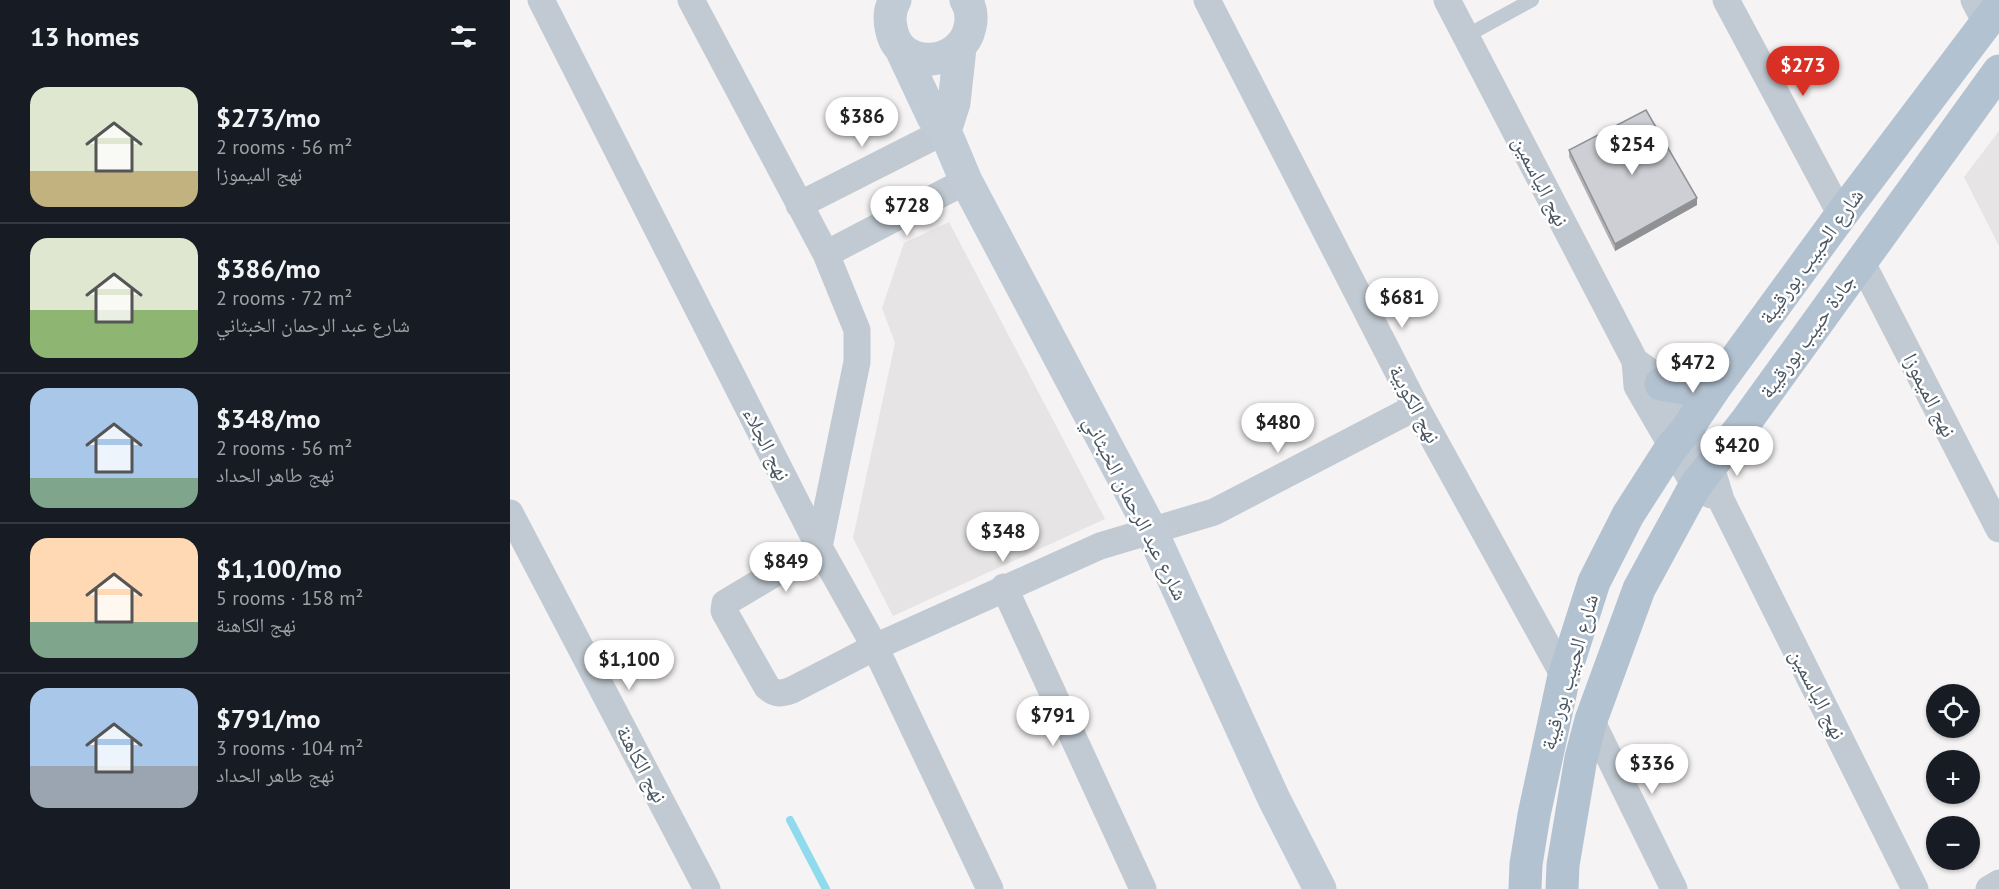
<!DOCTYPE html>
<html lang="en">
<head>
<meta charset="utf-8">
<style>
  body { margin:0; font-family:"PT Sans","Noto Naskh Arabic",sans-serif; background:#20242c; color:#f1f3f6; height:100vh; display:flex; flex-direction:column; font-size:22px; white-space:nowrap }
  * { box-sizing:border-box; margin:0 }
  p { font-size:20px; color:#9ea1a6 }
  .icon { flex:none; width:33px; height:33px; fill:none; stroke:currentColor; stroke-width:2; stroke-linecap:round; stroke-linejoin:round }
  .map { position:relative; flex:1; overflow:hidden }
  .panel { display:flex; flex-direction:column; background:#171b24; width:510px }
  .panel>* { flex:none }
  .controls { position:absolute; left:1416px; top:684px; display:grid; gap:12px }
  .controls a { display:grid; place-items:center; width:54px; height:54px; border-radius:50%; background:#171b24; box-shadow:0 2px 4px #0004; font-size:30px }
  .price { position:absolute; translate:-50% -51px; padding:0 14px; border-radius:21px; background:#fff; color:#222; font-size:20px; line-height:39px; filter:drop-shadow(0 2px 3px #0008) }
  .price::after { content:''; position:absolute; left:50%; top:36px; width:18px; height:14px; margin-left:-9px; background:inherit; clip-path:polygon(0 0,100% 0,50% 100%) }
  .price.current { background:#d93025; color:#fff }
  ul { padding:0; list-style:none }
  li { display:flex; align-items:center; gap:18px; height:150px; padding:0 30px }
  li+li { border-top:2px solid #363941 }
  li span { display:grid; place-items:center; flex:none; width:168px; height:120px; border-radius:18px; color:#555 }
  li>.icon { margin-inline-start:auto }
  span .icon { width:72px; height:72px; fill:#fffc; stroke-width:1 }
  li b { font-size:26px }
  h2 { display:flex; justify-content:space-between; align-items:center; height:72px; padding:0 30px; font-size:26px }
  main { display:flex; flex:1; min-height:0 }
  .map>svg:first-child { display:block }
  .education { fill:#e6e4e5 }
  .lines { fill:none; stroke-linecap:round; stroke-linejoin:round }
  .stream { stroke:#90daee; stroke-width:8 }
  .service { stroke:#c1cad2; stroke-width:14 }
  .minor { stroke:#c1cad2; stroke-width:27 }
  .secondary { stroke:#c1cbd6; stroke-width:33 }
  .primary { stroke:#b3c2d1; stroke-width:33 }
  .wall { fill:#b0b2b7 }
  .shaded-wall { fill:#909195 }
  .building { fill:#cdcfd5; stroke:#909195; stroke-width:1.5 }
  .labels { text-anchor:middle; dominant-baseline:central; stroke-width:5; stroke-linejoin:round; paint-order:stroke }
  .street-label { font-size:21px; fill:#4a5661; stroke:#fff }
</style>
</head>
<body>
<main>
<section class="panel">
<h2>13 homes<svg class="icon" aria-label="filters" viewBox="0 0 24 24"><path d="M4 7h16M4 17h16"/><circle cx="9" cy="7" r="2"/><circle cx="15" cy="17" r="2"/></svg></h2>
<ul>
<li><span style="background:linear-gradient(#dfe7d0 70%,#c2b280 0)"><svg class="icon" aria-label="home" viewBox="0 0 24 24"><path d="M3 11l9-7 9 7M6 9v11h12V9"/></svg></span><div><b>$273/mo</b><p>2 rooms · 56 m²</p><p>نهج الميموزا</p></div></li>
<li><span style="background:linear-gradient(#dfe7d0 60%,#8fb573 0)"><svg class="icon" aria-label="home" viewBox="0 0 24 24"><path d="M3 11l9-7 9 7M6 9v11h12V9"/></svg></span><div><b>$386/mo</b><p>2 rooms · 72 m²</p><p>شارع عبد الرحمان الخبثاني</p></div></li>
<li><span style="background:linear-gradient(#a9c7e8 75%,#7fa58c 0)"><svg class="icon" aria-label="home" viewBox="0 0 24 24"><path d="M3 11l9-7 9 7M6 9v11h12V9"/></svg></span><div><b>$348/mo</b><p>2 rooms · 56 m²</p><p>نهج طاهر الحداد</p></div></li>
<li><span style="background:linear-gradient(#ffd9b3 70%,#7fa58c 0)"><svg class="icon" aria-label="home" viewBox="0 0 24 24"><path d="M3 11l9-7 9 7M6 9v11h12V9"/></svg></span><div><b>$1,100/mo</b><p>5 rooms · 158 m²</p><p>نهج الكاهنة</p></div></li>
<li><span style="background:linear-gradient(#a9c7e8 65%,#9aa5b1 0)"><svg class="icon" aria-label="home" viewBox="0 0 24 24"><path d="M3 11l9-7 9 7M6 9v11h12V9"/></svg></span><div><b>$791/mo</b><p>3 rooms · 104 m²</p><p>نهج طاهر الحداد</p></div></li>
</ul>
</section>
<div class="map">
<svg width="1489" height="889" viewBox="0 0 1489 889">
  <rect width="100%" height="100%" fill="#f5f3f3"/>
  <path class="education" d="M1489 131V246L1454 177Z
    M439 222 595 519 383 616 343 538 385 343 372 308 394 243Z"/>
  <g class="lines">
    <path class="stream" d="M280 820 316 889"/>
    <path class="service" d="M956 36 1022 0"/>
    <path class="minor" d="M31 0 309 547 365 647 480 889
      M181 0 316 254 347 330V362L309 547 215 603 214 611 257 687C266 695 271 694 282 690L365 647 590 546 704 512 906 407
      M697 0 906 407 1054 676
      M937 0 1125 361 1127 386 1185 486 1201 495
      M1216 0 1331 215
      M1464 0 1476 23
      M289 205 435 131
      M316 254 456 181
      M1351 261 1489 529
      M1125 361 1145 375 1151 384 1201 467 1211 500 1405 889
      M0 513 197 889
      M494 587 633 889
      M1081 720 1164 889
      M1479 889 1489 883"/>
    <path class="secondary" d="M385 0C379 10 379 21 382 32 392 72 452 66 460 27 462 18 461 8 456 0
      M391 49 423 117 435 131 456 181 641 530 764 799 810 889
      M435 131 444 103 450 48"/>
    <path class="primary" d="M1151 384 1179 389 1206 386
      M1015 889 1016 864 1024 815 1054 676 1084 582 1118 515 1161 448 1177 429 1206 386 1331 215 1489 6
      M1052 889 1053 865 1071 758 1081 720 1129 589 1185 486 1237 420 1489 71"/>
  </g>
  <path class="wall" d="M1059 150 1187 205 1105 251 1059 157Z"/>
  <path class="shaded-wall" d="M1187 198V205L1105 251V244Z"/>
  <path class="building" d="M1136 110 1187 198 1105 244 1059 150Z"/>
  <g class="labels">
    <g class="street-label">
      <text transform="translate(1031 181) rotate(63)">نهج الياسمين</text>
      <text transform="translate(1301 256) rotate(-54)">شارع الحبيب بورقيبة</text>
      <text transform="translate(1297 336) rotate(-54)">جادة حبيب بورقيبة</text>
      <text transform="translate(1420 395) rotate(63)">نهج الميموزا</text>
      <text transform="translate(905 404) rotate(62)">نهج الكوبية</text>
      <text transform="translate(257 444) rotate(63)">نهج الجلاء</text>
      <text transform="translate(626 508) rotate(63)">شارع عبد الرحمان الخبثاني</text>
      <text transform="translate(1059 672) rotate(-74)">شارع الحبيب بورقيبة</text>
      <text transform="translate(1308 694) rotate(63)">نهج الياسمين</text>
      <text transform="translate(132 764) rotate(62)">نهج الكاهنة</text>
    </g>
  </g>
</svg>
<div class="controls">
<a><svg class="icon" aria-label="locate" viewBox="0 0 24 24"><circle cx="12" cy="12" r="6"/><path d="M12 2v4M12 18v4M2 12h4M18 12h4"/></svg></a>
<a>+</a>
<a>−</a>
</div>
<b class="price current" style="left:1293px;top:97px">$273</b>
<b class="price" style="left:352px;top:148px">$386</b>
<b class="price" style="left:1122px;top:176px">$254</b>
<b class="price" style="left:397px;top:237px">$728</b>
<b class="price" style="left:892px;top:329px">$681</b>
<b class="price" style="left:1183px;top:394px">$472</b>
<b class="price" style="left:768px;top:454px">$480</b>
<b class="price" style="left:1227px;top:477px">$420</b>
<b class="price" style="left:493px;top:563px">$348</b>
<b class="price" style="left:276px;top:593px">$849</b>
<b class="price" style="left:119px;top:691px">$1,100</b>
<b class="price" style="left:543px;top:747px">$791</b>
<b class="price" style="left:1142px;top:795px">$336</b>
</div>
</main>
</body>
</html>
